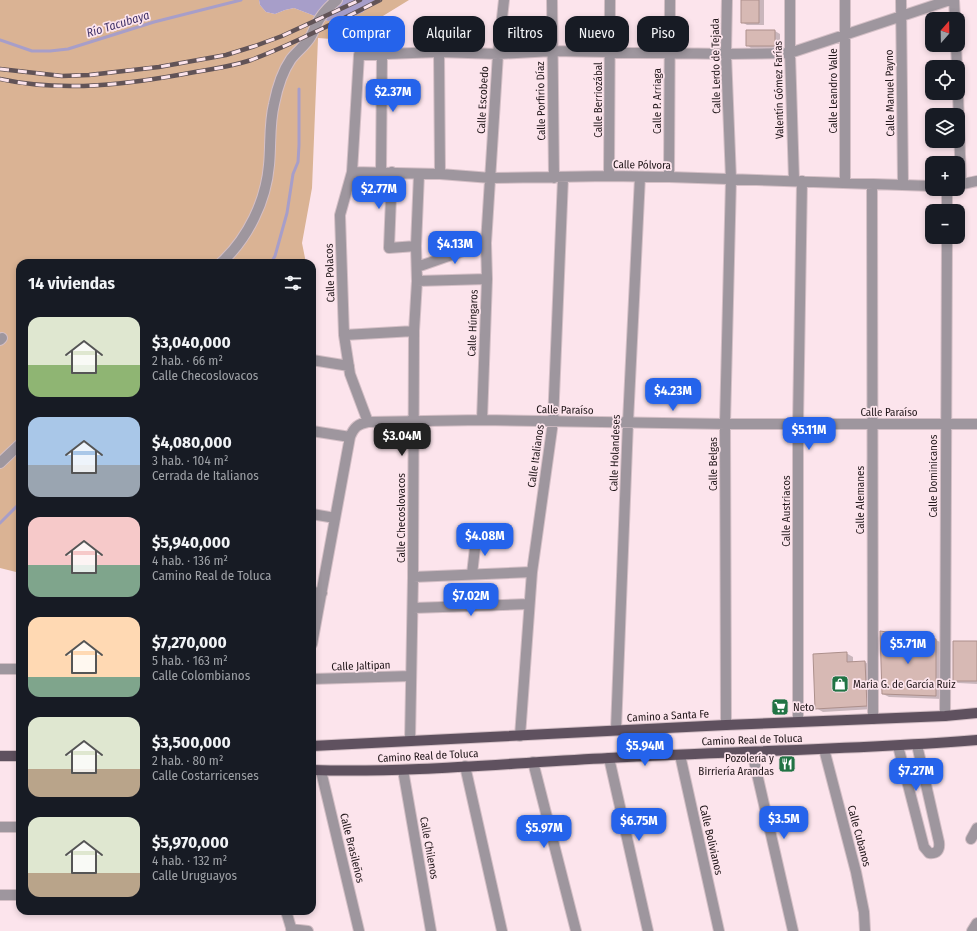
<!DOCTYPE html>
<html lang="es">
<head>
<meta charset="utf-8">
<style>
  body { margin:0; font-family:"Fira Sans Condensed",sans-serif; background:#242831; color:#f1f3f6; height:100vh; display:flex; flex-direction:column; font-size:15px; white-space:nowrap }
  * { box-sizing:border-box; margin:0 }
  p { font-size:13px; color:#9ea1a6 }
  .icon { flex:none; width:22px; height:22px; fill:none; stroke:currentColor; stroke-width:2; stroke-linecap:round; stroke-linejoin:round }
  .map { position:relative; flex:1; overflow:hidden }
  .drawer { position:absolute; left:16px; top:259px; width:300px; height:656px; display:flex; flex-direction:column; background:#171b24; border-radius:12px; box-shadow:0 2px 6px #0003 }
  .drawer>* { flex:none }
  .top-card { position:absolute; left:328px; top:16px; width:380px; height:36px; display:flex; gap:8px }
  .needle { width:26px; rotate:20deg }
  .tools { position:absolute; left:925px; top:12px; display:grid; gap:8px }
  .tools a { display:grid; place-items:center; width:40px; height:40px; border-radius:8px; background:#171b24; box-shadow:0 2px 6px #0003; font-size:20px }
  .price { position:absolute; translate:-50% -34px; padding:0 9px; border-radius:8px; background:#2563eb; color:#fff; font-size:13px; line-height:26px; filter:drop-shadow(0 1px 2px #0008) }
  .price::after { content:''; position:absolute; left:50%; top:24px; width:12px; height:9px; margin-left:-6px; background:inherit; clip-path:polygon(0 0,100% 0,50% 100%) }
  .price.selected { background:#222; color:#fff }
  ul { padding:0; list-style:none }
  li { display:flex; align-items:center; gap:12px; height:100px; padding:0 12px }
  li span { display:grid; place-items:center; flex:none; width:112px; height:80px; border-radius:12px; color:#555 }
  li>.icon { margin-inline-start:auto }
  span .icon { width:48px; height:48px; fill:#fffc; stroke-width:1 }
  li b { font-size:17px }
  h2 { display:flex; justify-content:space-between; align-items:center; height:48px; padding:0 12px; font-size:17px }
  .tag { padding:0 14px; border-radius:12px; background:#171b24; box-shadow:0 2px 6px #0003; font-size:14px; line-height:36px }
  .tag.selected { background:#2563eb; color:#fff }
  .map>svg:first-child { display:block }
  .forest { fill:#dab394 }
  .water { fill:#a79ec9 }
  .shadow { fill:#0003 }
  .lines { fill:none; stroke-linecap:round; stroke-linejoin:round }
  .stream { stroke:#a79ec9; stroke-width:3 }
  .building { fill:#d7b9b4; stroke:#ad908c }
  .minor-casing { stroke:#d4bfc6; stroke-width:12 }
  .major-casing { stroke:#d4bfc6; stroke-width:12 }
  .minor { stroke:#9e969e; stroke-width:10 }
  .major { stroke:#5f515f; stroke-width:10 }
  .rail-casing { stroke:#615357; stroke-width:4.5 }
  .rail { stroke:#fce4ec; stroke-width:3; stroke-dasharray:9; stroke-linecap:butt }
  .labels { text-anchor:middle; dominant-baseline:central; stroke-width:3.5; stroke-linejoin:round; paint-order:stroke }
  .street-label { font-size:11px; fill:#201619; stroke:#fce4ec }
  .poi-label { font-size:11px; fill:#201619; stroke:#fce4ec; text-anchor:start }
  .water-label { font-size:12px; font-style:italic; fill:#413269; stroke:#fce4ec }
</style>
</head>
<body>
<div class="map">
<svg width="977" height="931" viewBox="0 0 977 931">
  <rect width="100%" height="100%" fill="#fce4ec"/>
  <path class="forest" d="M0 0H259L260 5 266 12 275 14 285 10 294 8 328 21 363 12 372 2 377 0H409L378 19 372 34 378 37 383 33 384 46 345 40 318 38 312 188 302 243 306 263H20V573L0 568Z"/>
  <path class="water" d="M259 0H377L372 2 363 12 352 17 328 21 294 8 285 10 275 14 266 12 260 5Z"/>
  <path class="shadow" d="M742 0H764V25H747L742 22Z
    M747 31H775L780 34V48H751L747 45Z
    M881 632 936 640 942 643V699L889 697 883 694Z
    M977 642V684L958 683 954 681Z
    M846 653 853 657V662H865L871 666 873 709 823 712 816 708Z"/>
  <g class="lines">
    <path class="stream" d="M0 40 32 51H50L68 49 154 22 241 0
      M271 263 275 256 287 213 293 174 298 162 299 145V89
      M0 523 20 503"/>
  </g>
  <path class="building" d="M741 0H759V23H741Z
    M746 30H775V46H746Z
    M880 631 936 639V696L882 694Z
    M953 641H977V681H953Z
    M847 652V662L865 661 867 706 815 709 813 654Z"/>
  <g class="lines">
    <g class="minor-casing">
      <path id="minor" d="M552 0 554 178
        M790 0V53L794 180
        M845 0V183
        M901 0 903 185
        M954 0 955 19
        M956 45 957 67
        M958 93 961 185
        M352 172 440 174 491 178 609 176 669 177 932 186
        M381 172 382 54
        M392 172 389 248 416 246
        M440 174 439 52 448 23
        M609 176 610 0
        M669 177 670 0
        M872 184 873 719
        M958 185 977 181
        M947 211V189
        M221 263C248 238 266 201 269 165 271 145 269 124 274 104 277 89 282 72 291 59 297 51 306 45 311 36 313 33 314 29 316 25 321 15 328 7 337 0
        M417 267 486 243
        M417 281 487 279
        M344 335 414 331
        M0 340 2 338
        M312 360 349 366
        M482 420 487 279 486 243 498 54 504 0
        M368 422 350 374 344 335 340 215 352 172 359 55 439 52 498 54 552 51 726 54 790 53 950 0
        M312 431 350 437
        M0 463 20 444
        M312 514 335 518
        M472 574 476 539
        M413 577 532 572
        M312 592 322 593
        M413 608 529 604
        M312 644 350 437C354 427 358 424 368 422L482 420 725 424H977
        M0 669H20
        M312 679 411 676
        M945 716 947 237
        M798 722V424L802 181
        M726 725 725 424 731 179 726 54 727 0
        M616 730 628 422 640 177
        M520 736 532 572 553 422 563 178
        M410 741 413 577 414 331 417 281 416 246 419 174
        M898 746 924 847 929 853C937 854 940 850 939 842L917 745
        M824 749 856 872 864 912 865 931
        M752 752 793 931
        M680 755 719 931
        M609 758 648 931
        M533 762 576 931
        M465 766 502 931
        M403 770 431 931
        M321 771 359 931
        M0 827H20
        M971 839 977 828
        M0 895H20
        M286 911 292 931
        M291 929 308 931
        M972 931 977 923"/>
    </g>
    <g class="major-casing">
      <path id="major" d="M312 746 726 725 945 716 977 713
        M0 756H20
        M312 770C411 773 510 763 609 758 732 751 855 750 977 740"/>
    </g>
    <use href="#minor" class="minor"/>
    <use href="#major" class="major"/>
    <g class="rail-casing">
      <path id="rail" d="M0 69 62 76 89 75 159 67 226 55 255 46 282 36 360 0
        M0 79C64 93 131 84 195 72 214 69 233 66 251 60 267 54 283 47 298 40 326 27 353 14 380 0"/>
    </g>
    <use href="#rail" class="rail"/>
  </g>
  <defs>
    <g id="shop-square" transform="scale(0.9)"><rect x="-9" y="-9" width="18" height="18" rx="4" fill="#217344" stroke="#fce4ec"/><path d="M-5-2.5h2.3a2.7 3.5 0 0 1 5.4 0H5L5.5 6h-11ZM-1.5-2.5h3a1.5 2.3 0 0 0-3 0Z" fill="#fff"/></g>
    <g id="supermarket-square" transform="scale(0.9)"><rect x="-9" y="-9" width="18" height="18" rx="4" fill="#217344" stroke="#fce4ec"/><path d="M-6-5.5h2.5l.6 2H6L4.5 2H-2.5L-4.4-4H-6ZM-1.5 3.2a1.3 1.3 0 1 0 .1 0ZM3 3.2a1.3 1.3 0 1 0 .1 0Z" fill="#fff"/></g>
    <g id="restaurant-square" transform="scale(0.9)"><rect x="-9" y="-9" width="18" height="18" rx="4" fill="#217344" stroke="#fce4ec"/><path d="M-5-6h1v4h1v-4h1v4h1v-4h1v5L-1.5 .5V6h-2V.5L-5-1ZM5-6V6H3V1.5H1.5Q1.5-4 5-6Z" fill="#fff"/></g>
  </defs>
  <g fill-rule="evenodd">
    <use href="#shop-square" x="840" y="684"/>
    <use href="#supermarket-square" x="780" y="707"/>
    <use href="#restaurant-square" x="787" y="764"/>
  </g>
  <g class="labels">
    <g class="street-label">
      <text transform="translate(716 66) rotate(-91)">Calle Lerdo de Tejada</text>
      <text transform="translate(779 90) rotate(-91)">Valentín Gómez Farías</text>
      <text transform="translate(833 91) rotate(-90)">Calle Leandro Valle</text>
      <text transform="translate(890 93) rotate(-91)">Calle Manuel Payno</text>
      <text transform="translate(483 100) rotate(-87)">Calle Escobedo</text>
      <text transform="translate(598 100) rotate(-90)">Calle Berriozábal</text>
      <text transform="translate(541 101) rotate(-91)">Calle Porfirio Díaz</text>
      <text transform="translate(657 101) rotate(-90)">Calle P. Arriaga</text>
      <text transform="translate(642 165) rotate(1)">Calle Pólvora</text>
      <text transform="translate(330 273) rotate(-92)">Calle Polacos</text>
      <text transform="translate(473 323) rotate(-88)">Calle Húngaros</text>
      <text transform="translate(565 410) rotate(1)">Calle Paraíso</text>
      <text x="889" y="412">Calle Paraíso</text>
      <text transform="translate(615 453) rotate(-88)">Calle Holandeses</text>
      <text transform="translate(536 456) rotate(-82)">Calle Italianos</text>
      <text transform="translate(713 464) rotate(-90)">Calle Belgas</text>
      <text transform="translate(933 476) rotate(-90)">Calle Dominicanos</text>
      <text transform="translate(860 500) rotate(-90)">Calle Alemanes</text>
      <text transform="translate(786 511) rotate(-90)">Calle Austriacos</text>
      <text transform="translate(401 518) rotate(-90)">Calle Checoslovacos</text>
      <text transform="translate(361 666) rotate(-2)">Calle Jaltipan</text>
      <text transform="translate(668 716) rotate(-3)">Camino a Santa Fe</text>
      <text transform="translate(752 740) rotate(-2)">Camino Real de Toluca</text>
      <text transform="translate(428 756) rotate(-3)">Camino Real de Toluca</text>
      <text transform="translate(859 836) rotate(75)">Calle Cubanos</text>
      <text transform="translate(711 840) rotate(77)">Calle Bolivianos</text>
      <text transform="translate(352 848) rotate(76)">Calle Brasileños</text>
      <text transform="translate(429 848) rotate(80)">Calle Chilenos</text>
    </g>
    <g class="poi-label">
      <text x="853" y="684">Maria G. de García Ruiz</text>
      <text x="793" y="707">Neto</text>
      <text x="774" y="758" text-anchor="end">Pozolería y<tspan x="774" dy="13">Birriería Arandas</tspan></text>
    </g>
    <g class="water-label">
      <text transform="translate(118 24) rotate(-17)">Río Tacubaya</text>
    </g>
  </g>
</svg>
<div class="tools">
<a><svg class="needle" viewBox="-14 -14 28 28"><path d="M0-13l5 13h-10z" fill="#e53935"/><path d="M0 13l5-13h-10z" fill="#9ea1a6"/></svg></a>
<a><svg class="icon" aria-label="locate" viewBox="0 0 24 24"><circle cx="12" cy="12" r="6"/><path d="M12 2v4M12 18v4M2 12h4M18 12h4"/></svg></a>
<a><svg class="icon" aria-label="layers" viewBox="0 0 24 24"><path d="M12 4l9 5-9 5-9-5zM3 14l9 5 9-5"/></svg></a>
<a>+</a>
<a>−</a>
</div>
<b class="price" style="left:393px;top:113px">$2.37M</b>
<b class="price" style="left:379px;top:210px">$2.77M</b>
<b class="price" style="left:455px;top:265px">$4.13M</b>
<b class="price" style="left:673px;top:412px">$4.23M</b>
<b class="price" style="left:809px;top:451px">$5.11M</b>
<b class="price selected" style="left:402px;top:457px">$3.04M</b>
<b class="price" style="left:485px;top:557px">$4.08M</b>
<b class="price" style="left:471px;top:617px">$7.02M</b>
<b class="price" style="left:908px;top:665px">$5.71M</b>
<b class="price" style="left:645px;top:767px">$5.94M</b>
<b class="price" style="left:916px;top:792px">$7.27M</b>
<b class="price" style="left:784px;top:840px">$3.5M</b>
<b class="price" style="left:639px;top:842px">$6.75M</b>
<b class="price" style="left:544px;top:849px">$5.97M</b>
<div class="top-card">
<a class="tag selected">Comprar</a>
<a class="tag">Alquilar</a>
<a class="tag">Filtros</a>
<a class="tag">Nuevo</a>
<a class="tag">Piso</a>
</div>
<section class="drawer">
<h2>14 viviendas<svg class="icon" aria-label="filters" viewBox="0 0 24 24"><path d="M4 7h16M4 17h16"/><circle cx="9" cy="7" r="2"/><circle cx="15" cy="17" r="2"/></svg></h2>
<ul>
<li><span style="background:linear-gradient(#dfe7d0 60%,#8fb573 0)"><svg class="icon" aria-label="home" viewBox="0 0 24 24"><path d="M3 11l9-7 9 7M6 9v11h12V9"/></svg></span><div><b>$3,040,000</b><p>2 hab. · 66 m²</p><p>Calle Checoslovacos</p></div></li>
<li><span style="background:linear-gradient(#a9c7e8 60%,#9aa5b1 0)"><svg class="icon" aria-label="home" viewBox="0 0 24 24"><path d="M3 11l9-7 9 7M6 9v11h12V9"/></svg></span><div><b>$4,080,000</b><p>3 hab. · 104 m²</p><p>Cerrada de Italianos</p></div></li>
<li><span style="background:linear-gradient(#f6c9c9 60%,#7fa58c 0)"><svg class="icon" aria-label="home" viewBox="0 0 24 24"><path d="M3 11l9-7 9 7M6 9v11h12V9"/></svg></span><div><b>$5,940,000</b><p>4 hab. · 136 m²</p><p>Camino Real de Toluca</p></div></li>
<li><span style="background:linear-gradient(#ffd9b3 75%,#7fa58c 0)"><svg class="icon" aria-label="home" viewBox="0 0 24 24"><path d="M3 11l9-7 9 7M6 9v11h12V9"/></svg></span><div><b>$7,270,000</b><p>5 hab. · 163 m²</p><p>Calle Colombianos</p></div></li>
<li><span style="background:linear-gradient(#dfe7d0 65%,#b9a48a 0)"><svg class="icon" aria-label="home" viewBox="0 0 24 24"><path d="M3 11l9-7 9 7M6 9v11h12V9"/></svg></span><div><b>$3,500,000</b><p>2 hab. · 80 m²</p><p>Calle Costarricenses</p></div></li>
<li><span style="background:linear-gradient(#dfe7d0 70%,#b9a48a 0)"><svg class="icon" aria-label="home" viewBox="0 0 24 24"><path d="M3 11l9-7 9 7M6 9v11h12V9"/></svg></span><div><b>$5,970,000</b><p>4 hab. · 132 m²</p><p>Calle Uruguayos</p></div></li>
</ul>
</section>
</div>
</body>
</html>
